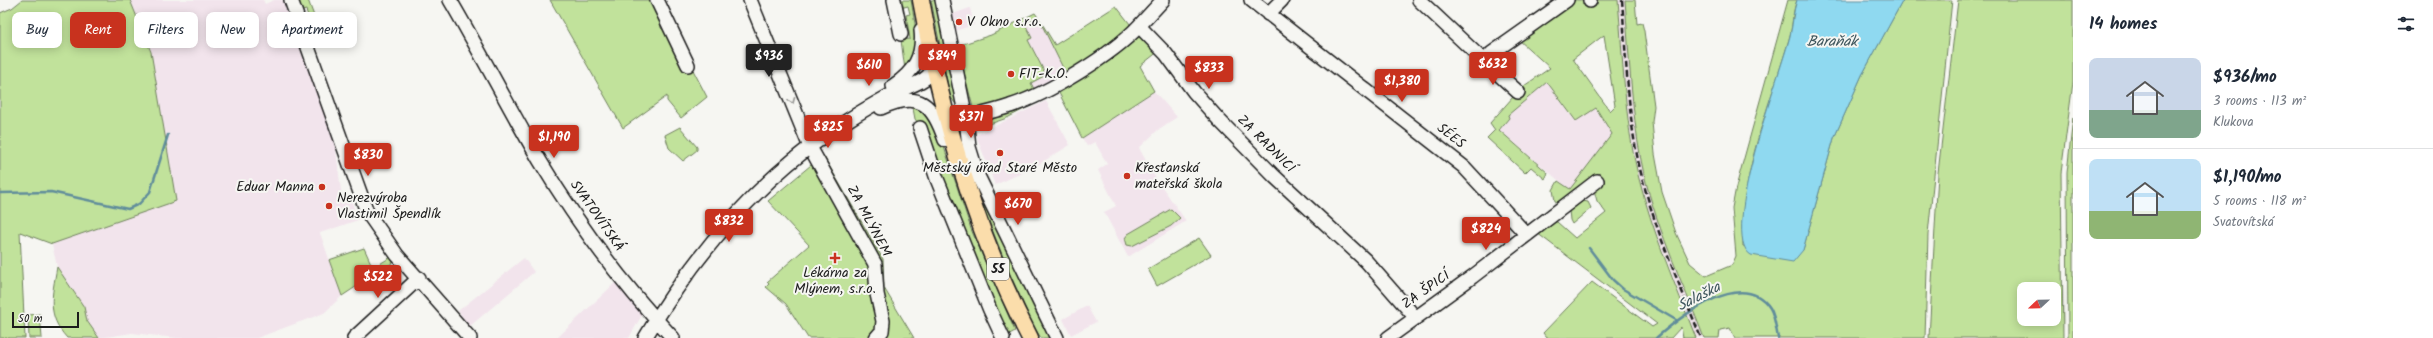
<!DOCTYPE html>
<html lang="en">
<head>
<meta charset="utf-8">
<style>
  body { margin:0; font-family:Kalam,sans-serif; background:#f6f6f7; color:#1f2937; height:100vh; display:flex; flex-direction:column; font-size:15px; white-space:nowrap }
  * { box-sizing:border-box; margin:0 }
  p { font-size:13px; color:#747a83 }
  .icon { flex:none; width:22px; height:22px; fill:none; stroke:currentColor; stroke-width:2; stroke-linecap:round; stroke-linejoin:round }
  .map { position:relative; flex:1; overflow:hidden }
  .panel { display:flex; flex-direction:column; background:#fff; width:360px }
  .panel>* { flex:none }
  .banner { position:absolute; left:12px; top:12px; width:380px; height:36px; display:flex; gap:8px }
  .needle { width:26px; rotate:248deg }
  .controls { position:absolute; left:2017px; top:282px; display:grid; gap:8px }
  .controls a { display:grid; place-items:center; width:44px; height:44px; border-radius:8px; background:#fff; box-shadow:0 2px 10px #0003; font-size:20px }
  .scale { position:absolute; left:12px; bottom:10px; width:67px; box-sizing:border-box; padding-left:4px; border:2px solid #1c1c1c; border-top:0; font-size:11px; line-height:14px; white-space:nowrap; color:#1c1c1c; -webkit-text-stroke:3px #f6f6f2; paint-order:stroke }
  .price { position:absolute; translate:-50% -34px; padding:0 9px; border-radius:4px; background:#c8321e; color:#fff; font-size:13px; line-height:26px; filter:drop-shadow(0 1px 2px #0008) }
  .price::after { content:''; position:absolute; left:50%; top:24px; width:12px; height:9px; margin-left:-6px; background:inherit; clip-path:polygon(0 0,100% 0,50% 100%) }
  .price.on { background:#222; color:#fff }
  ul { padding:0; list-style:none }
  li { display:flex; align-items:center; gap:12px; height:100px; padding:0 16px }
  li+li { border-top:1px solid #e0e1e3 }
  li span { display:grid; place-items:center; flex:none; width:112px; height:80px; border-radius:8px; color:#555 }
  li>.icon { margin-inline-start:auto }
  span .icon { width:48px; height:48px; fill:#fffc; stroke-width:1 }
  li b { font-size:17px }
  h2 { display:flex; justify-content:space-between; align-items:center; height:48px; padding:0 16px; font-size:17px }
  .tag { padding:0 14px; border-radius:8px; background:#fff; box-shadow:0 2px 10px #0003; font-size:14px; line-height:36px }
  .tag.on { background:#c8321e; color:#fff }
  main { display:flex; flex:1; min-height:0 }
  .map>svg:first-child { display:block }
  .built { fill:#f2e4ec }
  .green { fill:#c1e29b; stroke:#6e7f5c; fill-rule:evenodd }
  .water { fill:#8fd9f0; stroke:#618d9b }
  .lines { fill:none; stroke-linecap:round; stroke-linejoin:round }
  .stream { stroke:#618d9b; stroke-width:2.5 }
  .minor-casing { stroke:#1c1c1c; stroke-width:16 }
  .major-casing { stroke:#1c1c1c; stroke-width:19 }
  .minor { stroke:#f6f6f2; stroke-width:13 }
  .major { stroke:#fbddab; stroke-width:16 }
  .rail { stroke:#1c1c1c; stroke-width:2.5; stroke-dasharray:6 3; stroke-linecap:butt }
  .oneway { stroke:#949492 }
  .poi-dot { fill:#c8321e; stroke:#f6f6f2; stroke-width:1.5 }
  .labels { text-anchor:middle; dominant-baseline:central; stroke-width:4; stroke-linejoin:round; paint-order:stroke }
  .shield { fill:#f6f6f2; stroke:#5d5d5c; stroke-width:1 }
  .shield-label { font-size:13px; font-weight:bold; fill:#1c1c1c }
  .poi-label { font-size:14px; fill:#1c1c1c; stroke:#f6f6f2; text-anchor:start }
  .street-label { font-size:14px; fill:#1c1c1c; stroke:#f6f6f2 }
  .water-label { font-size:15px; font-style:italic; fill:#3e555c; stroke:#f6f6f2 }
</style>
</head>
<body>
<main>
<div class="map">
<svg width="2073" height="338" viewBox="0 0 2073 338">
  <rect width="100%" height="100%" fill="#f6f6f2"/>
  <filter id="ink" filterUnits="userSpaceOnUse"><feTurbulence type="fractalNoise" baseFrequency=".025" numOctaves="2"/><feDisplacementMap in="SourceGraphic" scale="8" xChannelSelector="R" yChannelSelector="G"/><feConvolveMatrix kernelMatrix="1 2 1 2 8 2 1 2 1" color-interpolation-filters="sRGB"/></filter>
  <g filter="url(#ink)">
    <path class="built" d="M130 0H263L265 4 274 0H283L312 76 336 150 342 199 350 197 358 220 320 233 342 296 324 313 257 338H176L132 333 99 338 87 321 84 307 57 267 52 244 176 201 151 52Z
      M1618 0H1625L1634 116 1641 161 1662 233 1704 338H1696L1646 206 1637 174 1626 104Z
      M970 8 974 25 951 32 947 16Z
      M1038 17 1065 72 1007 103 1024 24Z
      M1547 82 1575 121 1595 108 1612 134 1570 190 1499 130 1509 118 1507 115Z
      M1154 91 1177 117 1159 129 1139 148 1155 177 1186 221 1128 257 1104 212 1116 206 1098 170 1107 164 1095 142 1087 146 1082 138Z
      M1046 101 1070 145 1031 169 995 185 976 135Z
      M524 258 534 272 469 327 458 311Z
      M616 282 642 315 629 338H557Z
      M1087 306 1096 322 1071 335 1063 319Z"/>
    <path class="green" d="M22 0H130L151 52 176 201 52 244 20 232 25 338H0V13L12 8Z
      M295 0H308L323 40 317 42 306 10 299 12Z
      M550 0H651L659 17 661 28 669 35 686 71 693 70 707 97 681 118 667 101V96L623 128Z
      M896 0H911L917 36 916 53 905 70 901 40 910 39 906 15 910 14 908 6 900 8Z
      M931 0H935L957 106 950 96Z
      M1571 0H1618C1623 58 1624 118 1638 175 1652 231 1675 284 1696 338H1683L1681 327 1671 338H1547L1543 333 1592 282 1652 327 1657 324 1537 233 1551 222H1557L1575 238 1606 213 1597 201 1594 190 1559 203 1555 201 1553 190 1558 181 1570 189 1612 134 1596 108 1576 121 1547 82 1508 115 1509 118 1499 130 1548 173 1545 179 1531 167 1525 173 1487 138 1495 130 1490 123 1521 88 1550 68 1519 40ZM1604 35 1615 106 1610 111 1573 59Z
      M1625 0H1635L1637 24 1642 23 1644 31 1654 106 1652 122 1655 154 1662 192 1676 233 1690 263 1706 276 1732 265 1736 256 1732 208 1736 187 1788 0H1797C1792 12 1793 26 1789 39 1770 106 1739 174 1743 246L1803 250 1834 138 1862 75 1903 0H1952L1928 234 1925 338H1735L1730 328 1720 330 1719 338H1704C1682 280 1653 222 1641 160 1631 108 1629 53 1625 0Z
      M1958 0H2073V82L2061 173 2063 338H1929L1938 173ZM2024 289H2054V319H2024Z
      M1116 6 1130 24 1127 33 1068 72 1064 70 1038 17 1025 24 1032 38 1028 40 1046 75 1031 83 1034 89 1015 101 974 111 957 46 991 35 1035 13 1038 17 1055 45Z
      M1138 37H1142L1159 51 1140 66 1154 91 1082 138 1059 93Z
      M1051 95 1007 118 978 128 976 119Z
      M912 103 921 106 938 129 971 229 1015 331 1006 336 924 131 915 119Z
      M2073 117V338H2068L2067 173Z
      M680 127 697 147V150L683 161 669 148 665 135Z
      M823 155 883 259 884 288 914 338H808L786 304 766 287 769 284 767 282 809 245 768 201Z
      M1583 201 1588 202 1591 208 1572 224 1570 220 1569 210Z
      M987 204 1039 317 1051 338H1041L1034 327 1009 272 983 206Z
      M1171 209 1180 218 1171 226 1132 246 1127 245 1125 238 1128 234Z
      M1199 238 1211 255 1157 286 1148 269Z
      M364 248 373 268 391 257 395 261 342 296 329 260Z
      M57 267 84 307 87 321 99 338H67C46 315 52 296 57 267Z
      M40 314 42 338H29L28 315Z"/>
    <path class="water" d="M1797 0H1903L1862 75 1834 138 1803 250 1793 262 1751 255C1718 236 1782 69 1790 36 1793 24 1793 11 1797 0Z"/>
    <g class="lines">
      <path class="stream" d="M0 193 51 192 128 209 139 204 150 192 168 135
        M1589 248 1613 280 1623 289 1676 320
        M1656 338C1680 317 1743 267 1770 308 1775 316 1776 329 1778 338"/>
      <g class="minor-casing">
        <path id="minor" d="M291 0 367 212 397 255 470 338
          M450 0C481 53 509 108 540 161 578 224 623 285 673 338
          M657 0 688 65
          M750 0 810 147 875 264 877 294 883 321 882 331 876 338
          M894 0 901 34
          M942 0 966 118 969 147 978 176 1057 338
          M1251 0 1464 167 1527 235
          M1419 0 1484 61 1492 53 1567 0
          M1590 0V1
          M1268 14 1282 0
          M1139 26 1163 0
          M1484 61 1518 92
          M893 86C914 72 924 56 921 30
          M881 108C919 90 933 104 945 140
          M966 118C981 114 996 111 1010 106 1048 94 1112 55 1139 26L1166 54 1194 92 1219 120 1274 176 1366 261 1415 317
          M920 128 937 179 990 310 1003 338
          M354 338 419 278
          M645 338C691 261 752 187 826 135 848 119 872 105 896 92 906 87 920 84 928 76 933 71 933 65 933 59
          M1388 338 1472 277 1597 181"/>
      </g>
      <g class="major-casing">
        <path id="major" d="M921 0C942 118 975 232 1030 338"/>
      </g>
      <use href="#minor" class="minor"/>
      <use href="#major" class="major"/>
      <path class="rail" d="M1622 0C1626 53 1627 108 1638 160 1651 222 1678 280 1701 338"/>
    </g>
    <defs><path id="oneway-chevron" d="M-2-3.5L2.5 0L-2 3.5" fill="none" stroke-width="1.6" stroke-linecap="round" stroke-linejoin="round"/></defs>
    <use class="oneway" href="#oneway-chevron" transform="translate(792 101) rotate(68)"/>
  </g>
  <g class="poi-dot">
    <circle cx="959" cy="22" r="4"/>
    <circle cx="1011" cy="74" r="4"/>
    <circle cx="1000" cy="153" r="4"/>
    <circle cx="1127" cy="176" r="4"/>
    <circle cx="322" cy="187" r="4"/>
    <circle cx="329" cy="206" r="4"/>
    <path d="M833 252h4v4h4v4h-4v4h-4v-4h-4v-4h4z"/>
  </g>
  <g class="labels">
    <rect class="shield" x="987" y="258" width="22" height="22" rx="3"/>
    <g class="shield-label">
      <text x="998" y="269">55</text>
    </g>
    <g class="poi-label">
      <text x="967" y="22">V Okno s.r.o.</text>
      <text x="1019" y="74">FIT-K.O.</text>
      <text x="1000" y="168" text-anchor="middle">Městský úřad Staré Město</text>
      <text x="1135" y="168">Křesťanská<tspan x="1135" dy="16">mateřská škola</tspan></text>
      <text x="314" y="187" text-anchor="end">Eduar Manna</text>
      <text x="337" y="198">Nerezvýroba<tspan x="337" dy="16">Vlastimil Špendlík</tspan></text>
      <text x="835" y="273" text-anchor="middle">Lékárna za<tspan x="835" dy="16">Mlýnem, s.r.o.</tspan></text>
    </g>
    <g class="street-label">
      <text transform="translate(1451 136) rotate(38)">SÉES</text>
      <text transform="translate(1266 144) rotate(45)">ZA RADNICÍ</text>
      <text transform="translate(597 216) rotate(55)">SVATOVÍTSKÁ</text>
      <text transform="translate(869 221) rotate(62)">ZA MLÝNEM</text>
      <text transform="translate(1426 290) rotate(-35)">ZA ŠPICÍ</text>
    </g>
    <g class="water-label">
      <text x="1832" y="42">Baraňák</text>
      <text transform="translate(1699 297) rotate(-27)">Salaška</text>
    </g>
  </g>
</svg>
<div class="controls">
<a><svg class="needle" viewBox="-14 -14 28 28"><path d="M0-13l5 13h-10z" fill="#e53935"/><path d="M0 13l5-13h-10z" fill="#747a83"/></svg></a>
</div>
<div class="scale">50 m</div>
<b class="price on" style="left:769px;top:78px">$936</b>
<b class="price" style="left:942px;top:78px">$849</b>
<b class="price" style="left:1493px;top:86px">$632</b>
<b class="price" style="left:869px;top:87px">$610</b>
<b class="price" style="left:1209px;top:90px">$833</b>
<b class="price" style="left:1402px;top:103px">$1,380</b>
<b class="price" style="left:971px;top:139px">$371</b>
<b class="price" style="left:828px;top:149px">$825</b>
<b class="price" style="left:554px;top:159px">$1,190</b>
<b class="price" style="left:368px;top:177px">$830</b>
<b class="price" style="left:1018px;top:226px">$670</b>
<b class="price" style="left:729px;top:243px">$832</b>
<b class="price" style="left:1486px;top:251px">$824</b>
<b class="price" style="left:378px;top:299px">$522</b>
<div class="banner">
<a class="tag">Buy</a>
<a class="tag on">Rent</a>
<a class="tag">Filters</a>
<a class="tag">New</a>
<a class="tag">Apartment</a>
</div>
</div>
<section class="panel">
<h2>14 homes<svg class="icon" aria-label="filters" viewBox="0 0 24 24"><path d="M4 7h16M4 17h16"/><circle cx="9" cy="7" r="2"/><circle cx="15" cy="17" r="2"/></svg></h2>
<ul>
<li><span style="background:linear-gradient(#c9d6e8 65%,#7fa58c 0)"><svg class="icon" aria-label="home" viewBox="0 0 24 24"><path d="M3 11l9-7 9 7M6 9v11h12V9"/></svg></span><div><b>$936/mo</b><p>3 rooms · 113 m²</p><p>Klukova</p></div></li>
<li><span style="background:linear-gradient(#bfe0f5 65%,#8fb573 0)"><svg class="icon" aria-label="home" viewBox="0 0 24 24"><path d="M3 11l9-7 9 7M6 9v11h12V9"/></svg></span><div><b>$1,190/mo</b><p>5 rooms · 118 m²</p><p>Svatovítská</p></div></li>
</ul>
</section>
</main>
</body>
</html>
